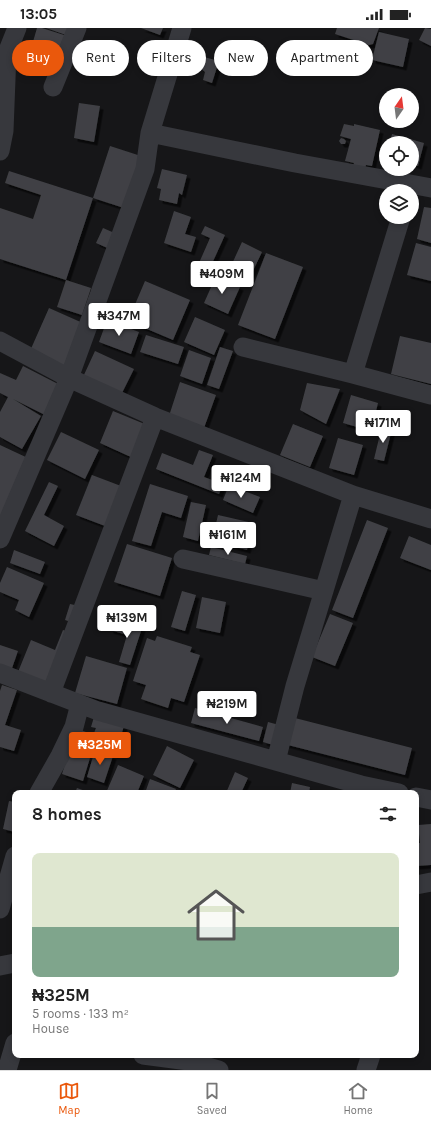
<!DOCTYPE html>
<html lang="en">
<head>
<meta charset="utf-8">
<style>
  body { margin:0; font-family:Karla,sans-serif; background:#f6f6f6; color:#222; height:100vh; display:flex; flex-direction:column; font-size:15px; white-space:nowrap }
  * { box-sizing:border-box; margin:0 }
  p { font-size:13px; color:#767676 }
  .icon { flex:none; width:22px; height:22px; fill:none; stroke:currentColor; stroke-width:2; stroke-linecap:round; stroke-linejoin:round }
  .map { position:relative; flex:1; overflow:hidden }
  .drawer { position:absolute; left:12px; top:762px; width:407px; height:268px; display:flex; flex-direction:column; background:#fff; border-radius:8px; box-shadow:0 2px 6px #0003 }
  .drawer>* { flex:none }
  .guide { position:absolute; left:12px; top:12px; width:407px; height:36px; display:flex; gap:8px }
  .needle { width:26px; rotate:14deg }
  .tools { position:absolute; left:379px; top:60px; display:grid; gap:8px }
  .tools a { display:grid; place-items:center; width:40px; height:40px; border-radius:50%; background:#fff; box-shadow:0 2px 6px #0003; font-size:20px }
  .price { position:absolute; translate:-50% -34px; padding:0 9px; border-radius:4px; background:#fff; color:#222; font-size:13px; line-height:26px; filter:drop-shadow(0 1px 2px #0008) }
  .price::after { content:''; position:absolute; left:50%; top:24px; width:12px; height:9px; margin-left:-6px; background:inherit; clip-path:polygon(0 0,100% 0,50% 100%) }
  .price.selected { background:#ea580c; color:#fff }
  ul { padding:0; list-style:none }
  li { display:grid; align-content:center; gap:8px; height:212px; padding:0 20px }
  li span { display:grid; place-items:center; height:124px; border-radius:8px; color:#555 }
  li>.icon { margin-inline-start:auto }
  span .icon { width:72px; height:72px; fill:#fffc; stroke-width:1 }
  li b { font-size:17px }
  h2 { display:flex; justify-content:space-between; align-items:center; height:48px; padding:0 20px; font-size:17px }
  .pill { padding:0 14px; border-radius:18px; background:#fff; box-shadow:0 2px 6px #0003; font-size:14px; line-height:36px }
  .pill.selected { background:#ea580c; color:#fff }
  .status { display:flex; justify-content:space-between; align-items:center; height:28px; padding:0 20px; background:#fff; direction:ltr }
  .status svg { height:11px; fill:currentColor }
  .menu { display:flex; justify-content:space-around; align-items:center; height:56px; border-top:1px solid #e0e0e0; background:#fff; font-size:11px; color:#767676 }
  .menu a { display:grid; justify-items:center; gap:2px }
  .menu .selected { color:#ea580c }
  .map>svg:first-child { display:block }
  .building { fill:#404145; filter:url(#shadow) }
  .lines { fill:none; stroke-linecap:round; stroke-linejoin:round }
  .minor { stroke:#37383d; stroke-width:19 }
</style>
</head>
<body>
<div class="status"><b>13:05</b><svg viewBox="0 0 49 12"><path d="M0 12V9h3v3zM5 12V6h3v6zM10 12V3h3v9zM15 12V0h3v12zM26 1h20v11H26zM47 4h2v5h-2z"/></svg></div>
<div class="map">
<svg width="431" height="1042" viewBox="0 0 431 1042">
  <defs>
    <filter id="shadow"><feDropShadow dx="3.5" dy="3.5" stdDeviation="0" flood-color="#0009"/></filter>
  </defs>
  <rect width="100%" height="100%" fill="#161618"/>
  <path class="building" d="M37 0H42L67 8 59 33 30 24Z
    M46 0H68L66 7Z
    M141 0H163L160 7Z
    M337 0H379L373 16 369 17 335 6Z
    M425 0 431 1V18L419 12Z
    M379 4 409 11 403 39 372 32Z
    M332 13 360 22 357 33 355 34 353 39 327 31Z
    M204 29 219 33 212 55 203 52 205 44 200 40Z
    M79 75 100 78 94 114 74 110Z
    M344 96 354 98V96L380 102 372 138 366 137 365 141 353 139 354 135 345 133 351 111 340 108Z
    M392 106 424 115 418 138 412 136V115H390Z
    M341 110 344 111 346 113 345 116H341L339 113Z
    M110 118 144 129 127 181 93 170Z
    M162 141 187 147 182 167 179 165 177 176 159 172 161 161 157 160Z
    M9 143 93 170 66 252 0 231V180L33 191 41 167 5 155Z
    M424 179 431 180V215L417 211Z
    M174 183 191 189 185 206 196 209 191 224 164 215Z
    M205 198 225 207 210 240 199 235 210 210 201 206Z
    M103 200 119 207 112 222 96 215Z
    M242 214 262 224 251 247 231 238Z
    M416 215 431 219V253L407 247Z
    M266 225 303 239 275 311 238 297Z
    M216 248 240 259 228 286 204 275Z
    M66 252 91 260 82 287 57 279Z
    M145 253 190 272 173 312 128 293Z
    M49 280 85 296 66 339 30 323Z
    M195 289 225 302 214 327 184 314Z
    M107 292 139 304 131 326 99 314Z
    M146 307 184 319 178 336 140 324Z
    M400 308 431 315V356L391 346Z
    M220 319 233 323 219 361 207 357Z
    M189 322 211 330 202 356 180 348Z
    M95 323 134 341 121 367 83 349Z
    M23 338 60 357 45 387 13 371 41 388 22 421 0 409V384L8 369 0 365V345L16 352Z
    M180 354 216 367 204 400 169 388Z
    M307 355 340 361 326 396 300 382Z
    M351 367 378 375 371 403 343 395Z
    M113 383 147 397 133 430 100 415Z
    M293 396 323 408 310 439 280 427Z
    M382 398 392 401 384 433 374 431Z
    M61 404 99 422 85 451 47 432Z
    M338 410 363 417 354 447 329 440Z
    M0 417 30 431 0 493Z
    M199 422 213 427 204 449 223 456 219 466 156 441 162 425 193 437Z
    M92 447 121 458 105 498 76 487Z
    M49 454 58 458 44 487 64 498 54 518 25 503Z
    M150 456 188 468 181 490 162 484 151 518 132 513Z
    M229 457 260 469 253 485 223 472Z
    M191 474 206 477 198 513 183 509Z
    M218 487 253 495 247 522 212 513Z
    M367 492 388 500 353 590 332 582Z
    M409 508 431 517V542L400 530Z
    M127 516 172 530 160 568 114 554Z
    M211 519 247 528 245 536 209 527Z
    M14 522 45 534 40 546 10 535Z
    M7 539 44 555 29 589 15 582 19 572 0 564V555Z
    M182 563 196 567 185 603 171 599Z
    M202 569 226 574 220 605 196 600Z
    M70 576 79 578 74 595 65 592Z
    M330 586 353 595 335 638 312 629Z
    M110 590 142 600 130 637 119 634 127 607 110 602Z
    M63 602 69 604 48 656 18 644 31 612 55 622Z
    M157 608 192 619 190 624 200 627 184 674 171 670 168 680 141 671 146 657 133 653 147 610 155 613Z
    M0 617 18 623 11 643 0 639Z
    M86 628 127 640 117 676 75 665Z
    M2 657 17 662 5 697 21 702 14 723 0 719V663Z
    M195 680 263 699 259 713 191 695Z
    M94 689 124 698 115 727 101 723 106 709 94 705 96 700 91 699Z
    M291 689 412 720 405 747 284 716Z
    M268 694 279 697 273 717 263 714Z
    M80 702 104 710 100 722 76 715Z
    M167 718 194 732 180 760 153 747Z
    M95 722 113 728 104 755 87 749Z
    M69 724 90 730 83 753 62 746Z
    M118 737 144 748 137 765H106Z
    M235 744 248 750 241 765H226Z
    M150 751 176 761 174 765H145Z
    M292 755 310 759 309 765H290Z
    M77 760 91 765H75Z
    M9 773 15 774V804L3 801Z
    M431 796V837L416 838V815H420L418 797Z"/>
  <g class="lines">
    <path class="minor" d="M53 59 77 0
      M150 105 295 135 431 160
      M0 123 4 103 7 25 17 0
      M0 313 69 350 155 389 353 467 431 491
      M243 319 353 346 431 367
      M353 346 401 189
      M0 511 69 350 145 141 150 105 182 0
      M183 531 324 563
      M0 645 98 683 361 757 399 765
      M51 665 155 389
      M276 733 295 658 353 467
      M39 765 60 728 74 699 80 676
      M416 769 431 772
      M416 857 431 854
      M0 881 15 828
      M0 938 15 935
      M143 1027 188 1033 219 1042
      M7 1042 15 1015
      M366 1042 371 1027"/>
  </g>
</svg>
<div class="tools">
<a><svg class="needle" viewBox="-14 -14 28 28"><path d="M0-13l5 13h-10z" fill="#e53935"/><path d="M0 13l5-13h-10z" fill="#767676"/></svg></a>
<a><svg class="icon" aria-label="locate" viewBox="0 0 24 24"><circle cx="12" cy="12" r="6"/><path d="M12 2v4M12 18v4M2 12h4M18 12h4"/></svg></a>
<a><svg class="icon" aria-label="layers" viewBox="0 0 24 24"><path d="M12 4l9 5-9 5-9-5zM3 14l9 5 9-5"/></svg></a>
</div>
<b class="price" style="left:222px;top:267px">₦409M</b>
<b class="price" style="left:119px;top:309px">₦347M</b>
<b class="price" style="left:383px;top:416px">₦171M</b>
<b class="price" style="left:241px;top:471px">₦124M</b>
<b class="price" style="left:228px;top:528px">₦161M</b>
<b class="price" style="left:127px;top:611px">₦139M</b>
<b class="price" style="left:227px;top:697px">₦219M</b>
<b class="price selected" style="left:100px;top:738px">₦325M</b>
<div class="guide">
<a class="pill selected">Buy</a>
<a class="pill">Rent</a>
<a class="pill">Filters</a>
<a class="pill">New</a>
<a class="pill">Apartment</a>
</div>
<section class="drawer">
<h2>8 homes<svg class="icon" aria-label="filters" viewBox="0 0 24 24"><path d="M4 7h16M4 17h16"/><circle cx="9" cy="7" r="2"/><circle cx="15" cy="17" r="2"/></svg></h2>
<ul>
<li><span style="background:linear-gradient(#dfe7d0 60%,#7fa58c 0)"><svg class="icon" aria-label="home" viewBox="0 0 24 24"><path d="M3 11l9-7 9 7M6 9v11h12V9"/></svg></span><div><b>₦325M</b><p>5 rooms · 133 m²</p><p>House</p></div></li>
</ul>
</section>
</div>
<nav class="menu">
<a class="selected"><svg class="icon" aria-label="map" viewBox="0 0 24 24"><path d="M3 6l6-2 6 2 6-2v14l-6 2-6-2-6 2zM9 4v14M15 6v14"/></svg>Map</a>
<a><svg class="icon" aria-label="saved" viewBox="0 0 24 24"><path d="M7 4h10v16l-5-4-5 4z"/></svg>Saved</a>
<a><svg class="icon" aria-label="home" viewBox="0 0 24 24"><path d="M3 11l9-7 9 7M6 9v11h12V9"/></svg>Home</a>
</nav>
</body>
</html>
